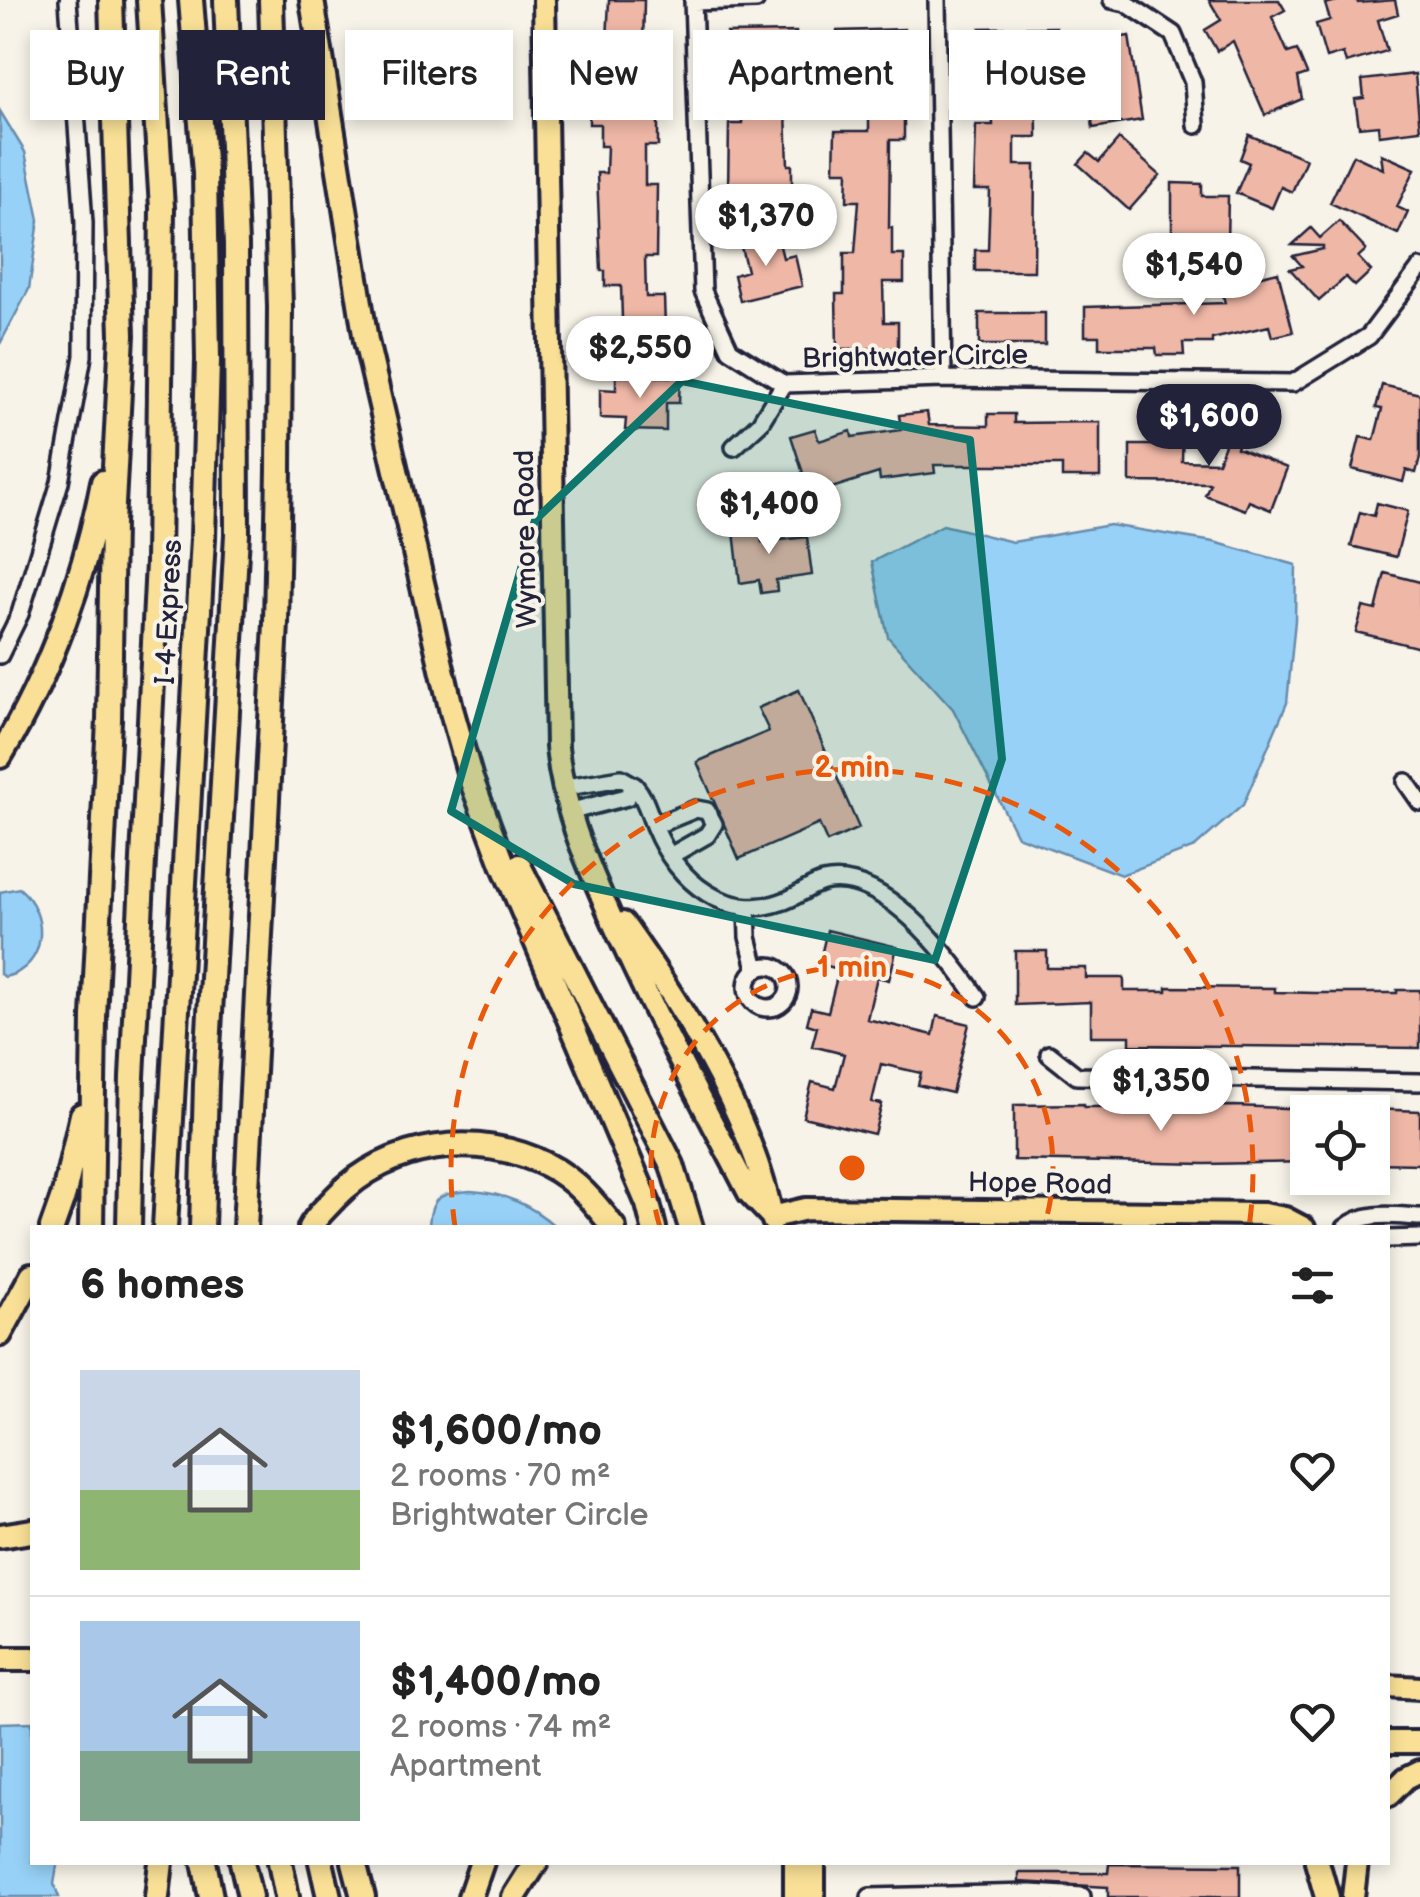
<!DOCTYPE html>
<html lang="en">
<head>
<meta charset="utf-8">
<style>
  body { margin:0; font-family:"Balsamiq Sans",sans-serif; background:#f6f6f6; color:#222; height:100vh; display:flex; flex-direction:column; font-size:38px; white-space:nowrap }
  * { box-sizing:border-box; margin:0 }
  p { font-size:32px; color:#767676 }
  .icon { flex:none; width:55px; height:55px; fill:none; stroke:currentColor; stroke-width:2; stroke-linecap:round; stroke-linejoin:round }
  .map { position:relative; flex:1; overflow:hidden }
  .sheet { position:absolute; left:30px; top:1225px; width:1360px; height:640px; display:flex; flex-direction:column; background:#fff; border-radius:0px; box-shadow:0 5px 15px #0003 }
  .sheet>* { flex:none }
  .top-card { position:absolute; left:30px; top:30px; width:1360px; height:90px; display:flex; gap:20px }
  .controls { position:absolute; left:1290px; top:1095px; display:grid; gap:20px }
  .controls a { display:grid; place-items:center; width:100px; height:100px; border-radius:0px; background:#fff; box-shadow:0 5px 15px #0003; font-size:50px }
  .price { position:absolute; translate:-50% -85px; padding:0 22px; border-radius:35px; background:#fff; color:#222; font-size:32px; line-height:65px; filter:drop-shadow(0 2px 5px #0008) }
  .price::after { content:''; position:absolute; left:50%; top:60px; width:30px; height:22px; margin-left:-15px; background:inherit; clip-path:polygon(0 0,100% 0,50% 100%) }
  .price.active { background:#22223b; color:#fff }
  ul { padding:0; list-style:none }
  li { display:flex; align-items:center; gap:30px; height:250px; padding:0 50px }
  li+li { border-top:2px solid #e0e0e0 }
  li span { display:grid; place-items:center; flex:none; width:280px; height:200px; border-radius:0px; color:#555 }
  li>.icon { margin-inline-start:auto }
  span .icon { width:120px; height:120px; fill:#fffc; stroke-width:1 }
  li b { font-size:42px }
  h2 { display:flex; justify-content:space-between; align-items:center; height:120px; padding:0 50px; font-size:42px }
  .tag { padding:0 35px; border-radius:0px; background:#fff; box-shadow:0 5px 15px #0003; font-size:35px; line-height:90px }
  .tag.active { background:#22223b; color:#fff }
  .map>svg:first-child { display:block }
  .water { fill:#97d1f7; stroke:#688bac; stroke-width:2.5 }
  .building { fill:#efb7a6; stroke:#22223b; stroke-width:2.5 }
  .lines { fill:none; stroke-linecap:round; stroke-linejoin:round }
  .minor-casing { stroke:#22223b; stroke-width:22 }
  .major-casing { stroke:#22223b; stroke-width:28 }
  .highway-casing { stroke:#22223b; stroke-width:30 }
  .minor { stroke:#f7f3e8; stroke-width:15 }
  .major { stroke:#f9e096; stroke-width:20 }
  .highway { stroke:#f9e096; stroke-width:22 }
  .marked { fill:#0f766e; fill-opacity:0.2; stroke:#0f766e; stroke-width:8; stroke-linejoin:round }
  .ring { fill:none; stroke:#e8590c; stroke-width:5; stroke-dasharray:18 12 }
  .labels { text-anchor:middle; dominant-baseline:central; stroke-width:8; stroke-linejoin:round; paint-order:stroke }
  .street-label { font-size:28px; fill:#22223b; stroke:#f7f3e8 }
  .centre { fill:#e8590c; stroke:#f7f3e8; stroke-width:5 }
  .ring-label { font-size:30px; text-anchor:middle; font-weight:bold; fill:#e8590c; stroke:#f7f3e8; stroke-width:8; stroke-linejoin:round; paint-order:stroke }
</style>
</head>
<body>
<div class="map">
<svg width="1420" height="1897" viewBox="0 0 1420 1897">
  <rect width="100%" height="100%" fill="#f7f3e8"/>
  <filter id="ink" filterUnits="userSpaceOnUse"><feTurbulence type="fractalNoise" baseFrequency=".01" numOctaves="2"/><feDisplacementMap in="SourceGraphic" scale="20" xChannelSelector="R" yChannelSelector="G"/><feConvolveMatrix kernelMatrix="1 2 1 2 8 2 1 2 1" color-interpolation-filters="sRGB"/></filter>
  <g filter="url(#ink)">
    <path class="water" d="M0 111 25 152 39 220 29 289 0 344Z
      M943 525 1013 542 1110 525 1214 542 1296 565 1295 620 1287 703 1243 805 1195 847 1121 875 1017 836 953 709 888 637 872 562Z
      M19 888C50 913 48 967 5 977L0 974V892Z
      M471 1191C505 1193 531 1205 556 1227H429C430 1195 442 1193 471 1191Z
      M32 1722V1862L62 1863 57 1866 54 1884 59 1897H0V1723Z"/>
    <path class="building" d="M609 0H644L643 51H652L651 80H644V118H658V146H645V185H657L656 257H645L646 297H664L665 327 678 326 679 350 623 352 621 286H605V271H601L597 173H606L607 146H600V124H589V103H604Z
      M1209 0H1279L1285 10 1272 17 1288 53 1297 50 1307 74 1298 77 1302 99 1265 115 1233 41 1217 51 1205 30 1221 20Z
      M1341 0H1357L1358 3 1395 0 1398 14 1378 20 1387 51 1346 63 1343 53 1326 58 1316 24 1330 20 1325 4Z
      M1056 27V65H1036L1037 137H1015V165H1035L1034 271H975V250H988L990 190H974L976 125H993L990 55H980V28Z
      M904 29 905 50 882 51 884 83 840 85 837 31Z
      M796 32V59H784L788 165H792V192H781V218H742V191H728L729 124H742V86H735V60H727V33Z
      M1129 36 1142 120 1093 128 1088 92 1070 95 1066 73 1104 67 1099 41Z
      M1415 74 1420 130 1379 135 1378 125 1359 127 1355 99 1364 98 1362 80Z
      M869 113 904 114V140H890L889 228H892V255H904V282H883L884 322H898V348L837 349 836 294H844V253H855L859 201H847L848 171H834L835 131H869Z
      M1249 135 1306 159 1292 192 1281 187 1272 208 1236 193 1249 163 1240 159Z
      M1119 139 1160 175 1129 210 1078 164 1088 153 1099 162Z
      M1381 154 1415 169 1397 207 1408 212 1398 234 1330 203 1353 155 1383 169Z
      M1172 183 1202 184V196H1228L1227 244 1172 243Z
      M1339 221 1366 250 1358 257 1371 271 1355 286 1346 277 1319 301 1290 269 1302 266 1293 256 1323 249V246L1292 245 1311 228 1320 238Z
      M777 234 783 258 795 255 802 286 740 301 734 275 747 271 740 243Z
      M1250 267 1253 278 1278 272 1293 332 1272 337 1269 326 1212 339V343H1183L1184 355H1157L1156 348H1099V336H1085V307L1225 303 1221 288 1232 285 1229 271Z
      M979 313H1045V345H979Z
      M616 376 680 377 679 403H666V431L625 430 626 419 600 418V389L616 390Z
      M1382 385 1420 394V457L1416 473 1406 470 1403 482 1352 469 1360 437 1374 440 1382 409 1376 408Z
      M927 412 929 425 988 426V414H1014V423L1100 422V477H1062V465H934L935 473 880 480 879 473 810 495 791 436 815 429 819 441 851 431 852 437 901 430 899 415Z
      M1160 423H1183L1182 461 1218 462 1231 429 1242 433 1237 448 1287 468 1271 510 1249 501 1245 510 1205 495 1210 483 1130 482V445H1159Z
      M1377 503 1408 511 1396 557 1351 546 1360 512 1374 516Z
      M759 520 762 542 807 537 812 575 776 580 777 591 761 593 759 580 740 583 733 523Z
      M1385 573 1420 582V648L1356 632 1363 607 1376 610Z
      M799 690 859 828 827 842 819 824 739 859 697 762 769 731 758 708Z
      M827 930 897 947 889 980 877 977 867 1019 933 1035 937 1016 969 1024 952 1093 918 1085 921 1073 881 1064 872 1102 882 1104 874 1134 803 1117 812 1082 835 1088 844 1054 812 1046 817 1027 807 1024 811 1008 828 1012 839 969 819 964Z
      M1015 951H1047V968H1086V978H1124V991H1167V987L1275 988V992L1315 993H1397V990H1420V1048L1130 1045V1036H1091V1002L1015 1005Z
      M1084 1104V1107L1236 1106 1308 1109V1162L1205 1164 1014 1160V1105Z
      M1372 1109 1420 1111V1164L1372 1163Z
      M1109 1864 1240 1865V1897H1108V1887L1019 1882V1873H1108Z"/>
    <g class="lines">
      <g class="minor-casing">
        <path id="minor" d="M693 0 703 291 730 350 784 384 943 379 1293 383 1369 336 1420 268
          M937 0 943 379
          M1112 0 1126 3 1173 34 1193 82 1196 125
          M693 2 756 0
          M734 447 760 423 784 384
          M0 655 20 614 60 482 83 356 84 223 68 0
          M1406 782 1420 802
          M635 786C646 799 648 812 655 828 665 853 684 879 707 893 729 907 756 911 781 902 796 898 808 886 823 882 883 868 947 954 977 997
          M561 788 621 778 635 786 627 797 568 812
          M654 826 696 809 707 811 714 824 707 835 670 856
          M747 908 748 937 756 968
          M747 987a21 21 0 1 1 42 0a21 21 0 1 1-42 0Z
          M1049 1054 1077 1076 1420 1082
          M1345 1228C1365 1210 1396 1216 1420 1217
          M1388 1239 1420 1238
          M870 1897 1031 1893 1082 1896"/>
      </g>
      <g class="major-casing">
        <path id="major" d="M544 0 557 747C563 808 585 858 609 913 651 1009 701 1101 749 1193L772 1217
          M623 923C684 1008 753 1118 773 1221
          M772 1217 806 1209 1264 1214 1285 1218 1304 1228
          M1388 1686 1420 1688
          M1388 1742H1420
          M1388 1796 1406 1778 1420 1771
          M814 1862V1897
          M795 1897V1862
          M1353 1897 1357 1862"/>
      </g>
      <g class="highway-casing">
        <path id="highway" d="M312 0 366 341 452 712 471 779 503 864 648 1204 654 1228
          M0 756C50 674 85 576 103 482
          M519 866 672 1165 691 1228
          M52 1228 64 1194 82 1115
          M91 1228 94 1017 109 720 112 523 122 335 111 0
          M129 1228 132 1077 158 563 162 208 149 0
          M165 1228 203 538 208 360 205 173 191 0
          M202 1228 206 1084 237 534 236 245 226 0
          M245 1228 276 623 279 470 280 307 271 0
          M310 1228C316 1216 326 1208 335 1198 388 1142 479 1130 547 1165 575 1179 595 1203 614 1228
          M0 1334 32 1275
          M0 1536 32 1531
          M0 1659H32
          M204 1862 211 1897
          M242 1862 250 1897
          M280 1862 287 1897
          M321 1862 329 1897
          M354 1862 363 1897
          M1317 1862 1327 1897
          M157 1897 161 1862
          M470 1897 482 1862
          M514 1897 536 1862"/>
      </g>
      <use href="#minor" class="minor"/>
      <use href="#major" class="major"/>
      <use href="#highway" class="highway"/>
    </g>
  </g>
  <path class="marked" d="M682 381 970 440 1002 759 935 960 574 884 451 811 535 520Z"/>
  <g class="ring">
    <path d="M660 1227A201 201 0 1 1 1044 1227"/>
    <path d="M455 1227A401 401 0 1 1 1249 1227"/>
  </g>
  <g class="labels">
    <g class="street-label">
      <text transform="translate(915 357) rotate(-1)">Brightwater Circle</text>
      <text transform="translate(526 539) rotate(-91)">Wymore Road</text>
      <text transform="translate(169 612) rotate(-87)">I-4 Express</text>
      <text transform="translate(1040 1184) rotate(1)">Hope Road</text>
    </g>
  </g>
  <circle cx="852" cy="1168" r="15" class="centre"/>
  <g class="ring-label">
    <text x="852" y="777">2 min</text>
    <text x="852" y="977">1 min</text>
  </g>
</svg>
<div class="controls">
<a><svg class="icon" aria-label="locate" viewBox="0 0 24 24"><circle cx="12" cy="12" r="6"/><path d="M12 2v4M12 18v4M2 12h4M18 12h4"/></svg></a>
</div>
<b class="price" style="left:766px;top:269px">$1,370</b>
<b class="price" style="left:1194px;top:318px">$1,540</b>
<b class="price" style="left:640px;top:401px">$2,550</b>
<b class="price active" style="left:1209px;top:469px">$1,600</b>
<b class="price" style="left:769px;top:557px">$1,400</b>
<b class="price" style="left:1161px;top:1134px">$1,350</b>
<div class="top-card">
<a class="tag">Buy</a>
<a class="tag active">Rent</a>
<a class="tag">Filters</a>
<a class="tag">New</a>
<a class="tag">Apartment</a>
<a class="tag">House</a>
</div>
<section class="sheet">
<h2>6 homes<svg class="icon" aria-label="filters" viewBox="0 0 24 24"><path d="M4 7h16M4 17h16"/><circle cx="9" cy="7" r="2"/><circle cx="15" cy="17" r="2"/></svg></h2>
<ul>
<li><span style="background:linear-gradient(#c9d6e8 60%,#8fb573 0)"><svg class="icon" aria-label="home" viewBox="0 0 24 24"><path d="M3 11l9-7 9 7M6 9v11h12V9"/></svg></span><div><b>$1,600/mo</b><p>2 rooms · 70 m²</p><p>Brightwater Circle</p></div><svg class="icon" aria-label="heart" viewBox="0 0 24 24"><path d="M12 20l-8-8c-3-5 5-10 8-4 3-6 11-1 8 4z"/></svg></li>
<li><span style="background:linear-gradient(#a9c7e8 65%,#7fa58c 0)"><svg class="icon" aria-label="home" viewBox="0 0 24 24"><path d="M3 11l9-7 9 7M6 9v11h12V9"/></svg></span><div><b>$1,400/mo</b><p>2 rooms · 74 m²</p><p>Apartment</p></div><svg class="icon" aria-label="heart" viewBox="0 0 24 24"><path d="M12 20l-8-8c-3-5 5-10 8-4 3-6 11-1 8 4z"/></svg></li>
</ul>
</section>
</div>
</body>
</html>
